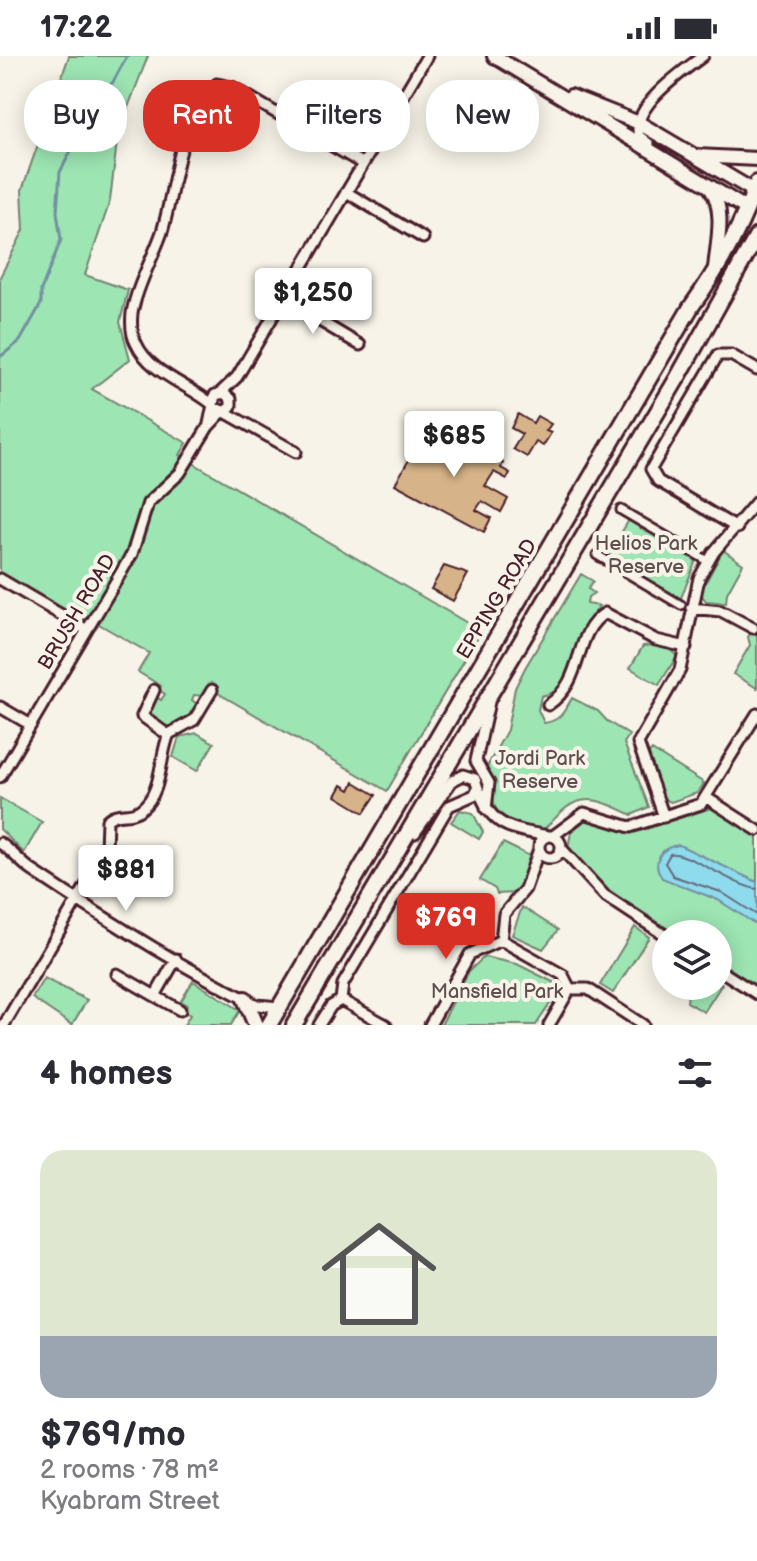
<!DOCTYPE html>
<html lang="en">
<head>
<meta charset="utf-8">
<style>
  body { margin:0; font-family:"Balsamiq Sans",sans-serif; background:#f2f2f3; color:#2b2b33; height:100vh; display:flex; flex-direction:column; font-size:30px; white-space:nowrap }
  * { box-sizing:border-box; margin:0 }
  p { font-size:26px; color:#7c7c81 }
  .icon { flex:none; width:44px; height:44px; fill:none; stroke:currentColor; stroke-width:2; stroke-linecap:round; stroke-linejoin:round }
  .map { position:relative; height:969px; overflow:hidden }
  .drawer { display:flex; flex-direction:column; background:#fff; flex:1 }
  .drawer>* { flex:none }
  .hud { position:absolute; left:24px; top:24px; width:710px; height:72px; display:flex; gap:16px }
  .controls { position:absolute; left:652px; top:864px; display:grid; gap:16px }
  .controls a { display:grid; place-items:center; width:80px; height:80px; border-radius:50%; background:#fff; box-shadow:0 4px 20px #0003; font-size:40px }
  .price { position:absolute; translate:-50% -68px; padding:0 18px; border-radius:8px; background:#fff; color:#222; font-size:26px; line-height:52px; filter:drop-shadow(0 2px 4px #0008) }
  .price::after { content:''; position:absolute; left:50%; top:48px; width:24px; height:18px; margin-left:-12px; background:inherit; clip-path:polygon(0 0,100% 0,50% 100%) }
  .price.selected { background:#d93025; color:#fff }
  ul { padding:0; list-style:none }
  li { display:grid; align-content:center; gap:16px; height:424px; padding:0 40px }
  li span { display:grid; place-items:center; height:248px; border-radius:24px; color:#555 }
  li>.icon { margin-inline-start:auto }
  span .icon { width:144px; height:144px; fill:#fffc; stroke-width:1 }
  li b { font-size:34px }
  h2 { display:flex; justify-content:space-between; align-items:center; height:96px; padding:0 40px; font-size:34px }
  .chip { padding:0 28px; border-radius:32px; background:#fff; box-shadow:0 4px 20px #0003; font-size:28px; line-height:72px }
  .chip.selected { background:#d93025; color:#fff }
  .status { display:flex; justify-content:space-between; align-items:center; height:56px; padding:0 40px; background:#fff; direction:ltr }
  .status svg { height:22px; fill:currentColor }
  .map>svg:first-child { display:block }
  .green { fill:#9de5b3; stroke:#74826f; stroke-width:2 }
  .water { fill:#8edbee; stroke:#7390a0; stroke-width:2 }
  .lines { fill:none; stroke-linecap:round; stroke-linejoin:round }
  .shore { stroke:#656a79; stroke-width:2 }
  .stream { stroke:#7390a0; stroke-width:3 }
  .building { fill:#d6b388; stroke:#4a1f2b; stroke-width:2 }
  .pedestrian-casing { stroke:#4a1f2b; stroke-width:13 }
  .minor-casing { stroke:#4a1f2b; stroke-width:15 }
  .secondary-casing { stroke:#4a1f2b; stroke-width:18 }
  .primary-casing { stroke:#4a1f2b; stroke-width:20 }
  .pedestrian { stroke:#f7f3e8; stroke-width:7 }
  .minor { stroke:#f7f3e8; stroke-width:9 }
  .secondary { stroke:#f7f3e8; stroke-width:12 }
  .primary { stroke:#f7f3e8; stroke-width:14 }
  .labels { text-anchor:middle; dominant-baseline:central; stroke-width:8; stroke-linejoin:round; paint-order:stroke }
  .park-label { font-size:20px; fill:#5f504d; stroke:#f7f3e8 }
  .street-label { font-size:20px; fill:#4a1f2b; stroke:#f7f3e8 }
</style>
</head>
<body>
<div class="status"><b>17:22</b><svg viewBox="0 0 49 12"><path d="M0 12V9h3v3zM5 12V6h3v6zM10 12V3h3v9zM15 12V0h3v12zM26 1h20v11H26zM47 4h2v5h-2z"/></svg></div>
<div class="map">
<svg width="757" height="969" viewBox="0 0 757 969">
  <rect width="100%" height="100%" fill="#f7f3e8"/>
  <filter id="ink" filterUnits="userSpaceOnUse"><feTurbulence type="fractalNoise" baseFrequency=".0125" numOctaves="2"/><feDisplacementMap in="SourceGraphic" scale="16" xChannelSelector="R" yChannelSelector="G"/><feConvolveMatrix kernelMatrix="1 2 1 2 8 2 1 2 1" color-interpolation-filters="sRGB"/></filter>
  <g filter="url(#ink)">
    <path class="green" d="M69 0H148L118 77 110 145 85 219 128 234 120 266 130 303 92 333 187 387 180 399 185 402 143 445 127 496 90 559 82 563 0 517V221L24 174 22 134Z
      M193 407 481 575 387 735 209 632 203 640 194 639 192 644 198 649 188 663 164 672 145 659 155 640 161 644 165 638 159 634 161 630 138 616 149 597 97 567 137 499 151 450Z
      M630 462 697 502 679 547 605 504Z
      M723 494 743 508 727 537 726 547 706 545 700 537Z
      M581 518 593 525 588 533 594 537 588 541 587 548 599 550 578 587 574 611 558 635 541 640 538 654 544 667C560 665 564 656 572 642L598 655 607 665 629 679 624 687 649 751 632 759C611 749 588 735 566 752 557 759 551 768 542 774 524 769 493 765 493 741 493 728 494 722 487 711L507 674 515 632 525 612Z
      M757 567V632L733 618 750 589 748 581Z
      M654 589 668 592 677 600 659 629 630 612 643 590Z
      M197 677 214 687 197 715 173 701 179 681Z
      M652 694 704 727 697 737 671 746 663 743 648 699Z
      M0 742 42 766 24 797 0 773Z
      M711 752 757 780V930L718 905V878H676L607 833 568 792 571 776 587 763 636 776Z
      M460 754 473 757 483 776 479 783 451 766Z
      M503 787 534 802 525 826 515 837 497 838 495 833 480 824Z
      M522 851 558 874 543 893 512 879Z
      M635 871 649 881 613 937 600 929Z
      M484 901 517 908 557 928 559 934 536 969H441L469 915Z
      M44 922 87 944 72 969 32 942Z
      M193 925 240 954 231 969H184L190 959 184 955 187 949 181 945Z
      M718 925 722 928 704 956 687 946 689 930H718Z"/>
    <path class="water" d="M679 789 757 826V869L718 844 662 822C651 806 660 791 679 789Z"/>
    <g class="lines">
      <path class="shore" d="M757 833C731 829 688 795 670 798L665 807 673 820 721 836 757 859"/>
      <path class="stream" d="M0 301 20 285 41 248V234L61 184 57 156 60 116 99 41 113 26 127 0"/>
    </g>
    <path class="building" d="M518 358 533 367 537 360 551 368 546 375 551 377 543 390 536 386 527 401 513 393 522 378 511 372Z
      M448 376 503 407 501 412 510 417 507 423 494 416 485 430 508 443 501 456 482 445 476 454 491 462 484 476 395 428 422 381 439 391Z
      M444 510 468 518 453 545 431 533Z
      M354 726 376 739 364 757 336 740 342 729 350 734Z"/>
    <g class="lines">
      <g class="pedestrian-casing">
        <path id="pedestrian" d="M621 454 708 505
          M597 499 681 549"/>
      </g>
      <g class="minor-casing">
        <path id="minor" d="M649 88 639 80C630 51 683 15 703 0
          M346 136 423 182
          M283 243 360 289
          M220 337 237 321 427 0
          M212 348C188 328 149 317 136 287 131 278 131 267 132 257 137 229 153 202 162 176 175 134 179 56 217 28L232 31 363 108
          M225 356 296 396
          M209 368 215 339 224 337 231 343V350L225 356 213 351
          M737 472 658 425 651 413 718 299H731L757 314
          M0 523 87 574
          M691 552 721 555 753 572
          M154 634 142 660 168 679
          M548 649C586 624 572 578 605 557L656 584 686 591
          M0 651 31 669
          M0 721 132 498 148 447 180 417 208 371 222 356
          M707 742 757 774
          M486 753 489 727 476 705 489 646
          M664 761 638 687 680 614 699 522 714 496 757 445
          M415 777 452 725 463 719 475 723C489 769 503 772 548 780
          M539 791a11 11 0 1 1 22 0a11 11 0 1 1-22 0Z
          M553 780 584 757 630 771 701 748 757 658
          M0 787C12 795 21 807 33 815 105 863 179 910 257 949L280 951
          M562 793 604 839 666 880
          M501 884 563 919 570 933H588L643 969
          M501 884 504 858 525 833 539 793
          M718 913 757 938
          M117 918 155 940 176 903
          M155 940 180 954
          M341 944 386 969
          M4 969 101 804 106 793 107 764C117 754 130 762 141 753 163 737 159 701 169 678L194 664 212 634
          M319 969 331 950 341 944 343 928 449 750 474 739 478 732
          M430 969 470 898 501 884
          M549 969 570 933"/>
      </g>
      <g class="secondary-casing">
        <path id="secondary" d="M494 0 747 153
          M571 40 639 67 754 135
          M697 100 757 103
          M711 133C726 154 717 188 715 213"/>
      </g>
      <g class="primary-casing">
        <path id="primary" d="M245 943 256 969
          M269 969 691 251C719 212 741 172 757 127
          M294 969 678 321 757 180"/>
      </g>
      <use href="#pedestrian" class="pedestrian"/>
      <use href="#minor" class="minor"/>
      <use href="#secondary" class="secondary"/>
      <use href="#primary" class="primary"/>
    </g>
  </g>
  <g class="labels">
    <g class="park-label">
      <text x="646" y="488">Helios Park<tspan x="646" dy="23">Reserve</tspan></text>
      <text x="540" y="703">Jordi Park<tspan x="540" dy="23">Reserve</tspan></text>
      <text x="497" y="936">Mansfield Park</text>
    </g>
    <g class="street-label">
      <text transform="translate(497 543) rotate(-59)">EPPING ROAD</text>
      <text transform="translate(77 556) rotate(-59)">BRUSH ROAD</text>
    </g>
  </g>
</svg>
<div class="controls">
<a><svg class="icon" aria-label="layers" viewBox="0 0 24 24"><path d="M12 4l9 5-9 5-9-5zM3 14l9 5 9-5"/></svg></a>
</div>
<b class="price" style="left:313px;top:280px">$1,250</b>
<b class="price" style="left:454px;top:423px">$685</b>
<b class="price" style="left:126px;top:857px">$881</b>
<b class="price selected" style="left:446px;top:905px">$769</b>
<div class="hud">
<a class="chip">Buy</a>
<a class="chip selected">Rent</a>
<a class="chip">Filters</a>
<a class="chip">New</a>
</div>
</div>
<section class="drawer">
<h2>4 homes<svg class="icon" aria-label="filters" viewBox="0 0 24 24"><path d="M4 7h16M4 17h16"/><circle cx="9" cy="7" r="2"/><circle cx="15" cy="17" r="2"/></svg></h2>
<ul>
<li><span style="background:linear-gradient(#dfe7d0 75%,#9aa5b1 0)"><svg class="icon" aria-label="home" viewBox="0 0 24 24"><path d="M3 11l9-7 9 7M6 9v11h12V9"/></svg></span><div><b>$769/mo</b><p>2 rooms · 78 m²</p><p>Kyabram Street</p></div></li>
</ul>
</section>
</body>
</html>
